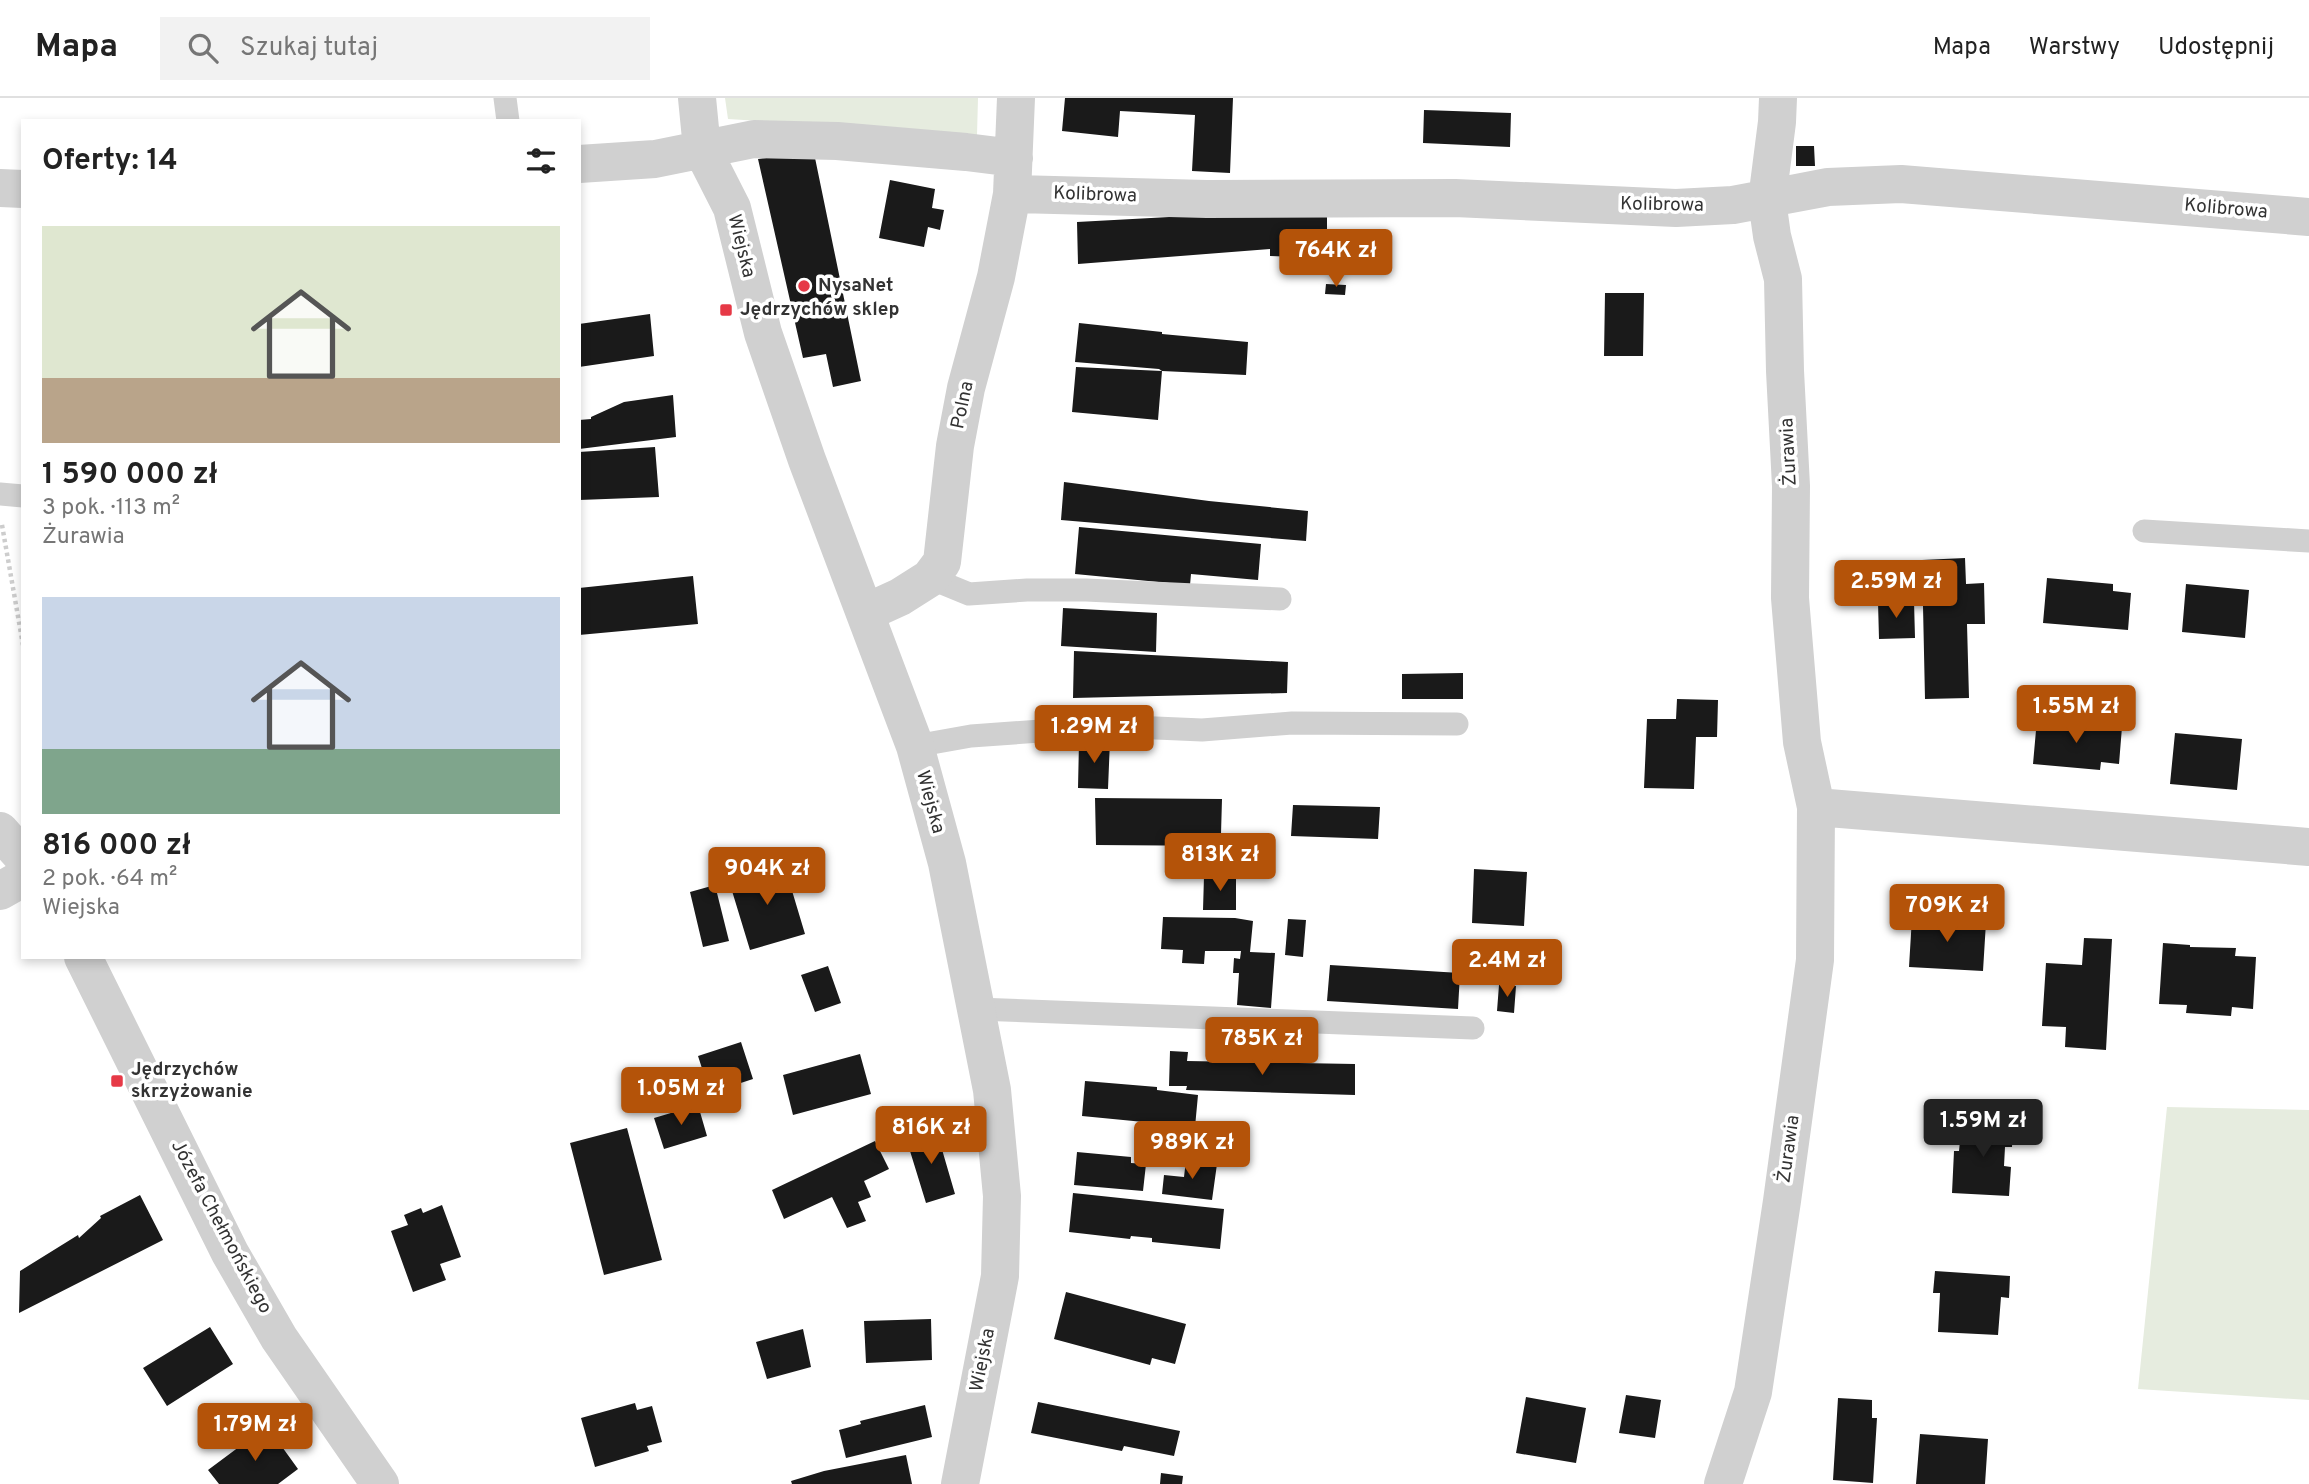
<!DOCTYPE html>
<html lang="pl">
<head>
<meta charset="utf-8">
<style>
  body { margin:0; font-family:Overpass,sans-serif; background:#f2f2f2; color:#222; height:100vh; display:flex; flex-direction:column; font-size:26px; white-space:nowrap }
  * { box-sizing:border-box; margin:0 }
  p { font-size:23px; color:#767676 }
  .icon { flex:none; width:38px; height:38px; fill:none; stroke:currentColor; stroke-width:2; stroke-linecap:round; stroke-linejoin:round }
  .map { position:relative; flex:1; overflow:hidden }
  .drawer { position:absolute; left:21px; top:21px; width:560px; height:840px; display:flex; flex-direction:column; background:#fff; border-radius:0px; box-shadow:0 4px 10px #0003 }
  .drawer>* { flex:none }
  .price { position:absolute; translate:-50% -60px; padding:0 16px; border-radius:7px; background:#b45309; color:#fff; font-size:23px; line-height:46px; filter:drop-shadow(0 2px 4px #0008) }
  .price::after { content:''; position:absolute; left:50%; top:42px; width:21px; height:16px; margin-left:-10px; background:inherit; clip-path:polygon(0 0,100% 0,50% 100%) }
  .price.on { background:#222; color:#fff }
  ul { padding:0; list-style:none }
  li { display:grid; align-content:center; gap:14px; height:371px; padding:0 21px }
  li span { display:grid; place-items:center; height:217px; border-radius:0px; color:#555 }
  li>.icon { margin-inline-start:auto }
  span .icon { width:126px; height:126px; fill:#fffc; stroke-width:1 }
  li b { font-size:30px }
  h2 { display:flex; justify-content:space-between; align-items:center; height:84px; padding:0 21px; font-size:30px }
  header { display:flex; align-items:center; gap:42px; box-sizing:border-box; height:98px; padding:0 35px; background:#fff; border-bottom:2px solid #e0e0e0 }
  header strong { font-size:33px }
  nav { display:flex; gap:38px; margin-inline-start:auto; font-size:24px }
  .search { width:490px; height:63px; background:#f2f2f2; display:flex; align-items:center; gap:18px; box-sizing:border-box; padding:0 24px; border-radius:0px; color:#767676; font-size:26px }
  .map>svg:first-child { display:block }
  .green { fill:#e6ecdf }
  .building { fill:#1a1a1a }
  .lines { fill:none; stroke-linecap:round; stroke-linejoin:round }
  .path { stroke:#cdcdcd; stroke-width:4.5; stroke-dasharray:3.5 3.5; stroke-linecap:butt }
  .service { stroke:#d0d0d0; stroke-width:23 }
  .minor { stroke:#d0d0d0; stroke-width:38 }
  .tertiary { stroke:#d0d0d0; stroke-width:38 }
  .poi-dot { fill:#e63946; stroke:#fff; stroke-width:2.5 }
  .labels { text-anchor:middle; dominant-baseline:central; stroke-width:7; stroke-linejoin:round; paint-order:stroke }
  .street-label { font-size:19px; fill:#333; stroke:#fff }
  .poi-label { font-size:19px; font-weight:bold; fill:#333; stroke:#fff; text-anchor:start }
</style>
</head>
<body>
<header>
<strong>Mapa</strong>
<div class="search"><svg class="icon" aria-label="search" viewBox="0 0 24 24"><circle cx="10" cy="10" r="6"/><path d="M15 15l6 6"/></svg>Szukaj tutaj</div>
<nav><a>Mapa</a><a>Warstwy</a><a>Udostępnij</a></nav>
</header>
<div class="map">
<svg width="2309" height="1386" viewBox="0 0 2309 1386">
  <rect width="100%" height="100%" fill="#fff"/>
  <path class="green" d="M725 0H978L977 37 728 21Z
    M2167 1009 2309 1012V1302L2138 1291Z"/>
  <path class="building" d="M1065 0H1233L1230 75 1192 73 1195 17 1120 13 1118 39 1062 33Z
    M1424 12 1511 15 1510 49 1423 45Z
    M1796 48H1814L1815 68H1796Z
    M814 55 861 283 833 289 826 256 803 260 758 61Z
    M890 82 935 91 932 110 944 112 940 132 928 129 924 149 879 140Z
    M1327 115V160L1270 158V151L1078 166 1077 124 1188 118Z
    M1326 186 1346 187 1345 197 1325 196Z
    M1605 195H1644L1643 258H1604Z
    M650 216 654 258 579 269V226Z
    M1079 225 1162 234V236L1248 244 1246 277 1162 273 1159 271 1075 264Z
    M1076 269 1162 273 1158 322 1072 314Z
    M673 297 676 339 579 351V322L591 321V319L624 304Z
    M655 349 659 399 579 402V354Z
    M1064 384 1209 403 1308 413 1306 443 1061 422Z
    M1079 429 1261 446 1258 482 1191 476 1190 487 1075 476Z
    M1965 460 1966 486 1984 485 1985 526H1967L1969 600 1925 601 1922 462Z
    M693 478 698 526 579 537V490Z
    M2047 480 2113 486V493L2131 495 2128 532 2043 525Z
    M2186 486 2249 492 2245 540 2182 534Z
    M1914 503 1915 540 1879 541 1878 504Z
    M1063 510 1157 515 1156 554 1061 548Z
    M1074 553 1288 564 1287 595 1073 600Z
    M1463 575V601H1402V576Z
    M1677 601 1718 602 1717 639H1696L1694 691 1644 690 1647 621H1676Z
    M2037 621 2122 629 2119 666 2101 664 2100 672 2033 666Z
    M2175 635 2242 641 2237 692 2170 686Z
    M1110 642 1108 691 1078 690 1079 644Z
    M1095 700 1222 701 1221 736H1235L1234 748 1096 747Z
    M1293 707 1380 709 1378 741 1291 738Z
    M784 766 805 836 750 852 729 783Z
    M1474 771 1527 774 1524 828 1472 825Z
    M1204 778 1236 779V812H1203Z
    M715 787 729 843 703 849 690 794Z
    M1163 819 1235 820 1253 823 1250 854 1275 855 1271 910 1237 907 1239 875H1233L1234 860 1240 861 1241 853H1205L1204 866 1182 865 1183 852 1161 851Z
    M1912 819 1986 824 1983 873 1909 869Z
    M1288 821 1306 822 1303 859 1285 857Z
    M2084 840 2112 841 2106 952 2065 949 2066 929 2042 928 2046 865 2082 867Z
    M2163 845 2190 847V849L2236 850 2235 858 2256 859 2253 911 2232 909 2231 918 2186 915 2187 907 2159 906Z
    M1330 867 1460 875 1458 911 1327 903Z
    M828 868 841 905 815 914 801 877Z
    M1499 887 1516 888 1514 915 1497 913Z
    M741 944 753 981 710 995 698 958Z
    M1170 953 1188 954 1187 963 1355 966V997L1186 992 1187 988H1169Z
    M860 956 871 996 793 1017 783 977Z
    M1085 983 1157 989V992L1198 997 1195 1029 1082 1018Z
    M698 1007 707 1038 664 1051 654 1020Z
    M1962 1022 2013 1025 2012 1049H2005L2004 1068 2011 1069 2009 1098 1952 1095 1954 1053H1959Z
    M627 1030 662 1162 604 1177 570 1045Z
    M936 1031 955 1096 926 1105 906 1040Z
    M875 1043 889 1071 864 1083 871 1099 858 1104 866 1123 847 1130 832 1099 784 1121 772 1092Z
    M1077 1054 1131 1059V1065L1146 1066 1143 1093 1074 1087Z
    M1186 1062 1217 1066 1212 1102 1162 1096 1164 1077 1184 1079Z
    M1073 1095 1224 1111 1220 1151 1152 1144V1140L1131 1138 1130 1141 1069 1134Z
    M140 1097 163 1142 19 1215 20 1173 78 1137 79 1140 101 1120 100 1118Z
    M442 1107 461 1159 440 1166 446 1182 413 1194 391 1133 408 1127 404 1117 421 1110 423 1115Z
    M1935 1173 2010 1178 2009 1200 2001 1199 1998 1237 1938 1234 1940 1195H1933Z
    M1066 1194 1186 1226 1175 1266 1152 1260 1150 1267 1054 1241Z
    M931 1221 932 1262 866 1265 864 1223Z
    M210 1229 233 1266 167 1308 143 1270Z
    M803 1231 811 1269 767 1281 756 1244Z
    M1626 1297 1661 1302 1655 1340 1619 1335Z
    M1526 1299 1586 1310 1576 1365 1516 1355Z
    M1838 1300 1872 1302V1320H1877L1873 1385 1833 1382Z
    M1038 1304 1180 1333 1174 1358 1124 1348 1122 1353 1031 1335Z
    M635 1305 637 1312 652 1308 662 1344 647 1348 649 1353 595 1369 581 1320Z
    M925 1307 932 1339 846 1360 839 1332 861 1326 860 1323Z
    M267 1328 298 1371 278 1386H219L208 1372Z
    M1920 1336 1988 1341 1985 1386H1916Z
    M906 1357 912 1386H792L791 1383 824 1373Z
    M1161 1375 1183 1378 1182 1386H1160Z"/>
  <g class="lines">
    <path class="path" d="M2 427 23 547"/>
    <path class="service" d="M505 0 508 23
      M0 396 23 398
      M2144 433 2309 443
      M930 480 969 496 1027 492H1086L1280 501
      M915 648 971 638 1110 628 1202 632 1292 625 1457 626
      M976 911 1473 930"/>
    <path class="minor" d="M697 0 702 51 732 110 763 235 807 362 915 648 947 765 992 992 1002 1098 1000 1178 960 1386
      M579 66 655 61 754 41 837 43 966 54 1014 60
      M0 90 23 91
      M1012 96 1207 101 1455 100 1676 110 1733 107 1828 89 1901 86 2309 119
      M865 515 900 499 930 480 942 464 955 348 966 290 996 179 1012 96 1016 0
      M1816 709 2309 749
      M0 793 23 780
      M1723 1386 1753 1294 1782 1103 1815 862 1816 709 1802 644 1790 500 1791 388 1785 273 1783 181 1772 138 1767 102 1777 24 1778 0"/>
    <path class="tertiary" d="M0 733 23 759
      M83 859 230 1155 279 1240 380 1386"/>
  </g>
  <g class="poi-dot">
    <circle cx="804" cy="188" r="7"/>
    <rect x="719" y="205" width="14" height="14" rx="3.5"/>
    <rect x="110" y="976" width="14" height="14" rx="3.5"/>
  </g>
  <g class="labels">
    <g class="street-label">
      <text transform="translate(1095 97) rotate(2)">Kolibrowa</text>
      <text transform="translate(1662 107) rotate(1)">Kolibrowa</text>
      <text transform="translate(2226 111) rotate(5)">Kolibrowa</text>
      <text transform="translate(741 148) rotate(76)">Wiejska</text>
      <text transform="translate(963 307) rotate(-78)">Polna</text>
      <text transform="translate(1789 354) rotate(-93)">Żurawia</text>
      <text transform="translate(930 704) rotate(75)">Wiejska</text>
      <text transform="translate(1789 1051) rotate(-82)">Żurawia</text>
      <text transform="translate(221 1129) rotate(62)">Józefa Chełmońskiego</text>
      <text transform="translate(983 1262) rotate(-79)">Wiejska</text>
    </g>
    <g class="poi-label">
      <text x="818" y="188">NysaNet</text>
      <text x="740" y="212">Jędrzychów sklep</text>
      <text x="131" y="972">Jędrzychów<tspan x="131" dy="22">skrzyżowanie</tspan></text>
    </g>
  </g>
</svg>
<b class="price" style="left:1336px;top:191px">764K zł</b>
<b class="price" style="left:1896px;top:522px">2.59M zł</b>
<b class="price" style="left:2076px;top:647px">1.55M zł</b>
<b class="price" style="left:1094px;top:667px">1.29M zł</b>
<b class="price" style="left:1220px;top:795px">813K zł</b>
<b class="price" style="left:767px;top:809px">904K zł</b>
<b class="price" style="left:1947px;top:846px">709K zł</b>
<b class="price" style="left:1507px;top:901px">2.4M zł</b>
<b class="price" style="left:1262px;top:979px">785K zł</b>
<b class="price" style="left:681px;top:1029px">1.05M zł</b>
<b class="price on" style="left:1983px;top:1061px">1.59M zł</b>
<b class="price" style="left:931px;top:1068px">816K zł</b>
<b class="price" style="left:1192px;top:1083px">989K zł</b>
<b class="price" style="left:255px;top:1365px">1.79M zł</b>
<section class="drawer">
<h2>Oferty: 14<svg class="icon" aria-label="filters" viewBox="0 0 24 24"><path d="M4 7h16M4 17h16"/><circle cx="9" cy="7" r="2"/><circle cx="15" cy="17" r="2"/></svg></h2>
<ul>
<li><span style="background:linear-gradient(#dfe7d0 70%,#b9a48a 0)"><svg class="icon" aria-label="home" viewBox="0 0 24 24"><path d="M3 11l9-7 9 7M6 9v11h12V9"/></svg></span><div><b>1 590 000 zł</b><p>3 pok. · 113 m²</p><p>Żurawia</p></div></li>
<li><span style="background:linear-gradient(#c9d6e8 70%,#7fa58c 0)"><svg class="icon" aria-label="home" viewBox="0 0 24 24"><path d="M3 11l9-7 9 7M6 9v11h12V9"/></svg></span><div><b>816 000 zł</b><p>2 pok. · 64 m²</p><p>Wiejska</p></div></li>
</ul>
</section>
</div>
</body>
</html>
